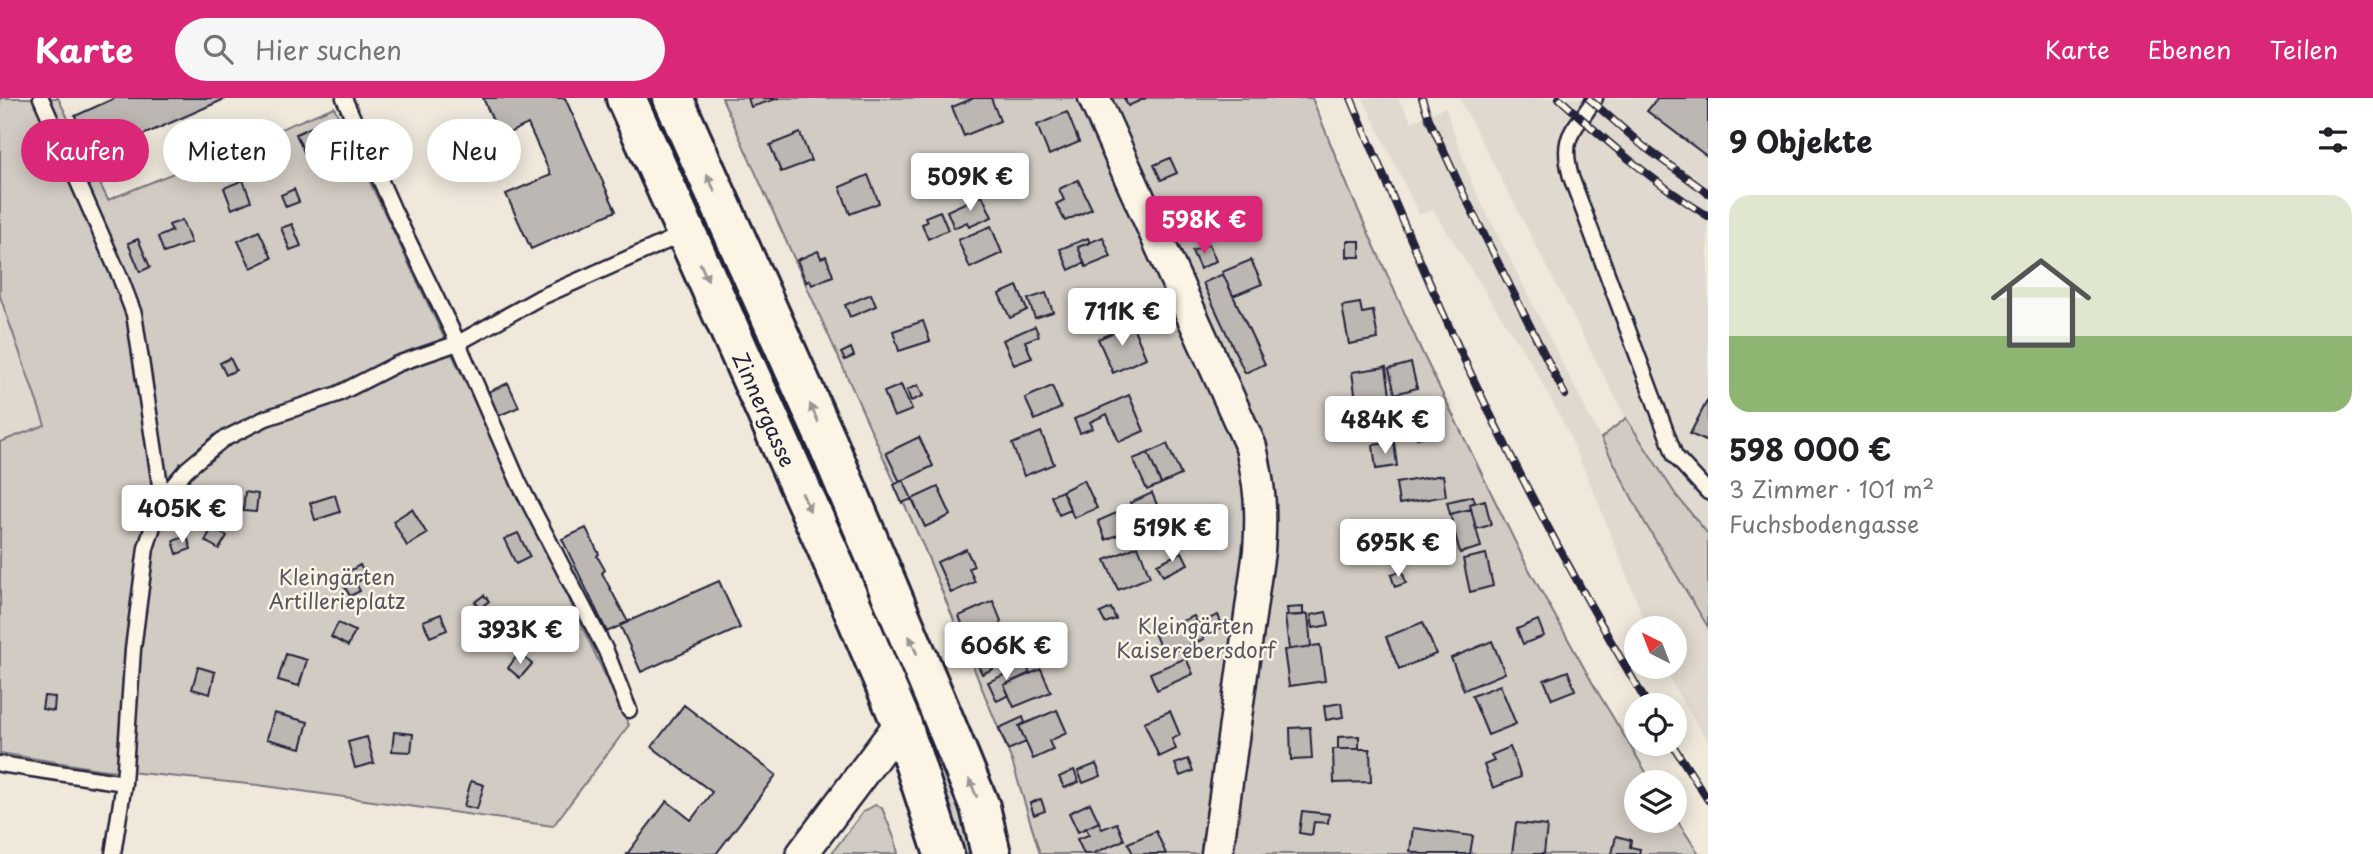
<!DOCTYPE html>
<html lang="de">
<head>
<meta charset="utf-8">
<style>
  body { margin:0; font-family:"Playpen Sans",sans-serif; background:#f6f6f6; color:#202124; height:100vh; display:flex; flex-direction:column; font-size:26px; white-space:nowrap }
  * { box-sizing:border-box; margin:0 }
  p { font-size:23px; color:#757577 }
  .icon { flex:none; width:38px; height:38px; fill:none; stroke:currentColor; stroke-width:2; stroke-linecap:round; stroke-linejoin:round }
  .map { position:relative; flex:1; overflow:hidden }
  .panel { display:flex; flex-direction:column; background:#fff; width:665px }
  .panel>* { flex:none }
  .top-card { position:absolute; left:21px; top:21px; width:665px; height:63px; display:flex; gap:14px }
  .needle { width:46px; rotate:318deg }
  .buttons { position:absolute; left:1624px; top:518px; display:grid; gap:14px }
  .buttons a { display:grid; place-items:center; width:63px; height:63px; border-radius:50%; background:#fff; box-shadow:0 4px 18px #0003; font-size:35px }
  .price { position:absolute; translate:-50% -60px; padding:0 16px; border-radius:7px; background:#fff; color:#222; font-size:23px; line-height:46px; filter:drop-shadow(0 2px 4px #0008) }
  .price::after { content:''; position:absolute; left:50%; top:42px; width:21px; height:16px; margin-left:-10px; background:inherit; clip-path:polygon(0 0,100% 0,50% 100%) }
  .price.current { background:#db2777; color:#fff }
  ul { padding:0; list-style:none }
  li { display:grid; align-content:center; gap:14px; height:371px; padding:0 21px }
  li+li { border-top:2px solid #e0e0e0 }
  li span { display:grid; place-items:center; height:217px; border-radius:21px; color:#555 }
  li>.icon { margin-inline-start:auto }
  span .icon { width:126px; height:126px; fill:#fffc; stroke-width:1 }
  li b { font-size:30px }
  h2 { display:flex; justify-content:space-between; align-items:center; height:84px; padding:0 21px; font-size:30px }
  .tag { padding:0 24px; border-radius:32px; background:#fff; box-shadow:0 4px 18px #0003; font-size:24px; line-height:63px }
  .tag.current { background:#db2777; color:#fff }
  header { display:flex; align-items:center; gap:42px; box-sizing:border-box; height:98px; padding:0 35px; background:#db2777; color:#fff }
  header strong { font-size:33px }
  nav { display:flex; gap:38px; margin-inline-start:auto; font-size:24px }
  .search { width:490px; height:63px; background:#f6f6f6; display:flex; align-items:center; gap:18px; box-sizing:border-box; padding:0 24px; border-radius:38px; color:#757577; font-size:26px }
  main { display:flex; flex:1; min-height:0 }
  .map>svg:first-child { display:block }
  .built { fill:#e0d9cf }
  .green { fill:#d1cbc3; stroke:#7a767f; stroke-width:2 }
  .water { fill:#a6a2a2; stroke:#716f79; stroke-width:2 }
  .building { fill:#bcb7b3; stroke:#22223b; stroke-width:2 }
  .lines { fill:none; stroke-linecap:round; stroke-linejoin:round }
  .lane-casing { stroke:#22223b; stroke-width:19 }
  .street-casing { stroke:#22223b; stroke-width:35 }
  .secondary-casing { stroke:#22223b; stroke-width:44 }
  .lane { stroke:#fcf5e5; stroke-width:14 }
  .street { stroke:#fcf5e5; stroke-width:30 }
  .secondary { stroke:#fcf5e5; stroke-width:38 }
  .rail-casing { stroke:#22223b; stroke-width:8 }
  .rail { stroke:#fcf5e5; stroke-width:5; stroke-dasharray:16; stroke-linecap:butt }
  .oneway { fill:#9a9698 }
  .labels { text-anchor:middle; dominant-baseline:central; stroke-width:5; stroke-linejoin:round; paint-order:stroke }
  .street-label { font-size:21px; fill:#22223b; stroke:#fcf5e5 }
  .park-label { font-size:21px; fill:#575564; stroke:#fcf5e5 }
</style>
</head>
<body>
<header>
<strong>Karte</strong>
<div class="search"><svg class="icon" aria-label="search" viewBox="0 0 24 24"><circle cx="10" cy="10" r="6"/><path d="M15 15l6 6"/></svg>Hier suchen</div>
<nav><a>Karte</a><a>Ebenen</a><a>Teilen</a></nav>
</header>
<main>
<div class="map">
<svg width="1708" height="756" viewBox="0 0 1708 756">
  <rect width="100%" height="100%" fill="#efe8db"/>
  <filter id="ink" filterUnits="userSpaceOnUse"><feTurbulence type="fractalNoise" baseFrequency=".0143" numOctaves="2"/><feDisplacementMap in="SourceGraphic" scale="14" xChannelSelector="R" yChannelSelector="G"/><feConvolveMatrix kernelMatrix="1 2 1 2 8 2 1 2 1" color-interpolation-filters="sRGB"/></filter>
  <g filter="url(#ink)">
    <path class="built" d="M1363 0H1398L1412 24 1445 9 1472 86 1618 375 1645 425 1708 529V644L1675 591 1664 569H1675V530H1647L1598 404 1568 334 1534 270 1433 112 1419 116Z
      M1461 0H1708V436L1676 397 1626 320 1462 6Z
      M0 196 45 328 0 344Z"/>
    <path class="green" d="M0 0H58L108 102 334 9 629 627 553 728 258 687 99 671 0 655V344L45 327 0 198Z
      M641 0H655L928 616 977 756H962Z
      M722 0H1312L1351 96 1422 254 1526 466 1597 593 1652 684H1636V723H1675V719L1699 756H1040L1012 663 925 452Z
      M1626 320 1676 397 1708 436V529L1645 425 1601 340Z
      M875 707 882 710 895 742 898 756H831L863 714Z"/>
    <path class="water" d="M1216 408 1229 441 1213 447 1199 415Z"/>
    <path class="building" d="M115 0H227L93 59 75 18Z
      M483 0H565L616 113 531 151 506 96 551 77 528 26 500 39Z
      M748 0H779L751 9Z
      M974 0H991L1000 23 964 38 952 9Z
      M1124 0H1146L1128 8Z
      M1658 0H1708V59L1647 13Z
      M1067 14 1079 44 1049 57 1037 27Z
      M325 23 336 48 307 61 296 36Z
      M800 35 811 63 781 74 770 47Z
      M1170 60 1177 75 1161 82 1154 67Z
      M999 73 1005 87 995 92 988 78Z
      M868 77 879 105 850 116 840 89Z
      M243 82 251 103 232 111 224 90Z
      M1078 82 1092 111 1065 123 1056 106 1064 102 1059 91Z
      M294 91 299 104 286 109 281 97Z
      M982 97 992 119 969 129 967 124 954 130 947 113Z
      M940 113 948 132 928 141 922 126 927 124 925 119Z
      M182 122 191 145 164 155 158 139 172 133 169 127Z
      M292 126 301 148 290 152 281 130Z
      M991 128 1002 155 970 170 958 142Z
      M259 133 272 160 251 170 238 143Z
      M1103 139 1111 159 1086 169 1078 149Z
      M1088 140 1090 145 1078 149 1084 165 1069 172 1060 151Z
      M138 141 150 169 140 174 128 145Z
      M1347 143H1360V159H1347Z
      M1209 146 1216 163 1200 171 1192 153Z
      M818 153 821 160 826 158 833 178 812 187 810 182 806 184 797 162Z
      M1251 162 1262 186 1233 198 1222 174Z
      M1223 176 1265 266 1245 275 1203 185Z
      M1017 188 1027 212 1010 220 999 196Z
      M1046 195 1053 214 1035 220 1028 201Z
      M871 196 876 208 850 219 845 207Z
      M1360 205 1362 215 1373 213 1378 241 1349 246 1342 208Z
      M923 223 930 243 899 253 893 233Z
      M1132 226 1146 260 1113 275 1098 241Z
      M1035 228 1039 238 1025 243 1032 260 1014 267 1003 242Z
      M851 250 854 258 845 262 841 255Z
      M230 260 236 272 226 277 220 265Z
      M1411 265 1417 290 1395 296 1389 271Z
      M1386 269 1391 304 1357 309 1352 274Z
      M508 285 519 309 496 319 486 295Z
      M901 287 912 312 894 319 884 294Z
      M918 287 923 298 911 303 907 292Z
      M1052 288 1061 310 1035 322 1025 300Z
      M1129 297 1144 333 1119 344 1107 316 1090 324 1093 330 1080 335 1074 321Z
      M1708 301V344L1690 336Z
      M1431 320 1435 336 1417 340 1413 325Z
      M1041 334 1054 366 1024 378 1012 346Z
      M919 339 933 368 900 384 886 355Z
      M1394 344 1397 368 1376 371 1373 347Z
      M1167 346 1181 377 1161 386 1148 355Z
      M1148 355 1161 386 1147 392 1133 361Z
      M1443 377 1446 398 1399 406 1396 385Z
      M903 382 912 401 902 405 894 387Z
      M1084 382 1097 410 1074 420 1062 393Z
      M938 389 951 417 925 429 912 401Z
      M1062 393 1071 412 1059 417 1051 398Z
      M245 394 258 396 256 414 243 413Z
      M1152 395 1166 428 1144 437 1130 405Z
      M335 397 340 414 315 422 310 405Z
      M1473 398 1475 404 1470 406 1471 411 1450 416 1447 404Z
      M1485 402 1491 427 1476 431 1470 406Z
      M1132 408 1142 433 1129 439 1126 433 1106 442 1098 423Z
      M412 411 427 436 407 448 393 423Z
      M1471 411 1481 449 1460 455 1450 416Z
      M212 430 227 438 219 451 205 443Z
      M586 430 599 456 597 458 605 472 602 475 628 524 607 534 562 441Z
      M518 435 530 459 516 466 504 441Z
      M187 438 191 451 177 456 173 443Z
      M1138 448 1150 479 1118 492 1105 462Z
      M966 451 974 468 969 470 975 484 951 495 937 464Z
      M1182 454 1188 466 1163 478 1157 466Z
      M1486 456 1493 488 1470 494 1463 461Z
      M360 467 366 479 356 485 360 493 350 498 339 479Z
      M1402 473 1406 485 1395 489 1391 477Z
      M719 483 740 530 641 574 620 527Z
      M484 497 489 503 480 510 475 504Z
      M993 503 1001 523 993 545 973 553 959 518Z
      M1303 509V517L1288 518 1287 510Z
      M1111 510 1116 521 1105 525 1100 515Z
      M1326 514 1329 527 1313 530 1311 517Z
      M441 516 447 532 430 539 423 523Z
      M1308 516 1311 549 1289 551 1285 518Z
      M1218 517 1223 529 1202 538 1197 526Z
      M1194 518 1204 541 1164 558 1154 535Z
      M486 521 502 535 489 549 474 535Z
      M1538 522 1544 538 1523 546 1517 531Z
      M1423 524 1436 556 1399 571 1386 539Z
      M338 525 355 533 348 548 331 539Z
      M1492 543 1505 575 1464 592 1451 560Z
      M1320 547 1325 583 1289 588 1284 552Z
      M519 555 532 566 520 580 508 570Z
      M286 556 307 562 299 588 278 582Z
      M987 558 993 571 982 576 976 563Z
      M1186 560 1193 576 1157 592 1150 575Z
      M1026 567 1030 575 1004 587 1009 597 997 603 988 584Z
      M198 569 215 574 210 596 192 591Z
      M1041 571 1051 594 1014 609 1004 587Z
      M1568 573 1575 592 1552 601 1544 582Z
      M1500 587 1516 626 1488 637 1472 598Z
      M44 598 55 599 54 613 42 611Z
      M1341 605 1343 619 1326 622 1324 608Z
      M684 607 776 677 716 756H627L667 703 691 722 712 694 652 649Z
      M1057 612 1067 635 1049 643 1053 652 1033 661 1019 628Z
      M1170 613 1180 637 1172 641 1176 651 1159 659 1144 624Z
      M274 615 308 624 301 650 267 641Z
      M1023 619 1025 625 1019 628 1026 644 1008 652 999 630Z
      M1310 629 1312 661 1291 662 1290 630Z
      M394 634 413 636 411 654 392 653Z
      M1359 638V651H1338V639Z
      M367 639 374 665 355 670 348 644Z
      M1510 649 1521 679 1493 690 1484 667 1494 663 1491 657Z
      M1333 651H1370L1371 684 1334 685Z
      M1188 661 1193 673 1180 678 1175 666Z
      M1096 666 1101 678 1083 685 1078 673Z
      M1074 672 1079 684 1064 690 1059 679Z
      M471 683 484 687 477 711 464 708Z
      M1041 701 1045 713 1034 717 1030 705Z
      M1090 705 1099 724 1078 734 1069 715Z
      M1302 713 1329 716 1328 725 1314 724 1312 737 1299 735Z
      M1099 724 1102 731 1117 725 1124 742 1092 756H1084L1077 741 1089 737 1086 730Z
      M1516 725 1547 728 1544 756H1512Z
      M1413 730 1473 738 1470 756H1422L1410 753Z
      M1156 733 1166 756H1133L1128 745Z
      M1616 738 1631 742 1630 749 1640 751 1639 756H1612Z"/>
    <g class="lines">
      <g class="lane-casing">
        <path id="lane" d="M41 0 120 179 134 216 162 400
          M344 0 394 113 458 245 519 385 606 553 629 612
          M1595 0C1576 33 1559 34 1571 79L1675 358 1708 394
          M0 666 124 685
          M113 756 124 685 133 551 146 450 162 400 187 371 222 342 266 320 338 296 397 266 458 245 539 200 683 136"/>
      </g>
      <g class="street-casing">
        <path id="street" d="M1094 0 1251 349C1260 389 1262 412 1259 453L1217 756
          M802 756 901 624"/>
      </g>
      <g class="secondary-casing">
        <path id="secondary" d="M626 0 827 450 901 624 944 756
          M673 0 828 346 939 610 980 709 991 756"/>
      </g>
      <use href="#lane" class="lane"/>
      <use href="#street" class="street"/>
      <use href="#secondary" class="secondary"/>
      <g class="rail-casing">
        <path id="rail" d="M1351 0C1384 79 1417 158 1452 235 1510 363 1577 487 1648 607
          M1422 0 1429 21 1464 97 1565 297
          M1559 0C1606 43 1654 85 1708 118
          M1588 0 1643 48 1708 95
          M1672 646 1708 702"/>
      </g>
      <use href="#rail" class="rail"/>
    </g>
    <defs><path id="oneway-solid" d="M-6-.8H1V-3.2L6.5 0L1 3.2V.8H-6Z" transform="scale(1.75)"/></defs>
    <g class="oneway">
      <use href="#oneway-solid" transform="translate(711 85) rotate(-114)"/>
      <use href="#oneway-solid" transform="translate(704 174) rotate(66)"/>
      <use href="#oneway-solid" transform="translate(814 315) rotate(-114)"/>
      <use href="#oneway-solid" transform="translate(806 404) rotate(66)"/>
      <use href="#oneway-solid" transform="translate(913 547) rotate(-113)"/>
      <use href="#oneway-solid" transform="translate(973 690) rotate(-113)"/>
    </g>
  </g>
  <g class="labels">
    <g class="street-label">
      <text transform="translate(765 311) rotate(66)">Zinnergasse</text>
    </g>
    <g class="park-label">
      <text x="337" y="478">Kleingärten<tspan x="337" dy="24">Artillerieplatz</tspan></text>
      <text x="1196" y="527">Kleingärten<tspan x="1196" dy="24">Kaiserebersdorf</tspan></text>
    </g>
  </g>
</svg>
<div class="buttons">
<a><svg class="needle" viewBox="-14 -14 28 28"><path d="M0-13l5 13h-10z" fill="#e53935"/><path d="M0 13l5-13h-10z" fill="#757577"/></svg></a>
<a><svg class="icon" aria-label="locate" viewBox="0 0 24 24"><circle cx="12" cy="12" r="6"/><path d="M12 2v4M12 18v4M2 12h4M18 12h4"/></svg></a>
<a><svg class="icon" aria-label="layers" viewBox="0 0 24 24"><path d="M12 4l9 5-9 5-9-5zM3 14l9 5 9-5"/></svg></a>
</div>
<b class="price" style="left:970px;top:115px">509K €</b>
<b class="price current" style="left:1204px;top:158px">598K €</b>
<b class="price" style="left:1122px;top:250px">711K €</b>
<b class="price" style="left:1385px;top:358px">484K €</b>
<b class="price" style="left:182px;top:447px">405K €</b>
<b class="price" style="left:1172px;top:466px">519K €</b>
<b class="price" style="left:1398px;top:481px">695K €</b>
<b class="price" style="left:520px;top:568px">393K €</b>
<b class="price" style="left:1006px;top:584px">606K €</b>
<div class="top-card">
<a class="tag current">Kaufen</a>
<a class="tag">Mieten</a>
<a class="tag">Filter</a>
<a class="tag">Neu</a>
</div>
</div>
<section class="panel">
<h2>9 Objekte<svg class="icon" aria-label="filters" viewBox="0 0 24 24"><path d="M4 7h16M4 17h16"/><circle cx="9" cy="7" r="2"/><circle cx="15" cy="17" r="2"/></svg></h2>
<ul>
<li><span style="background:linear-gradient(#dfe7d0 65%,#8fb573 0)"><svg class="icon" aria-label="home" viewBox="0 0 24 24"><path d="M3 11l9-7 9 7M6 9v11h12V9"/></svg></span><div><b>598 000 €</b><p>3 Zimmer · 101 m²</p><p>Fuchsbodengasse</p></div></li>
</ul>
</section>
</main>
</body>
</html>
